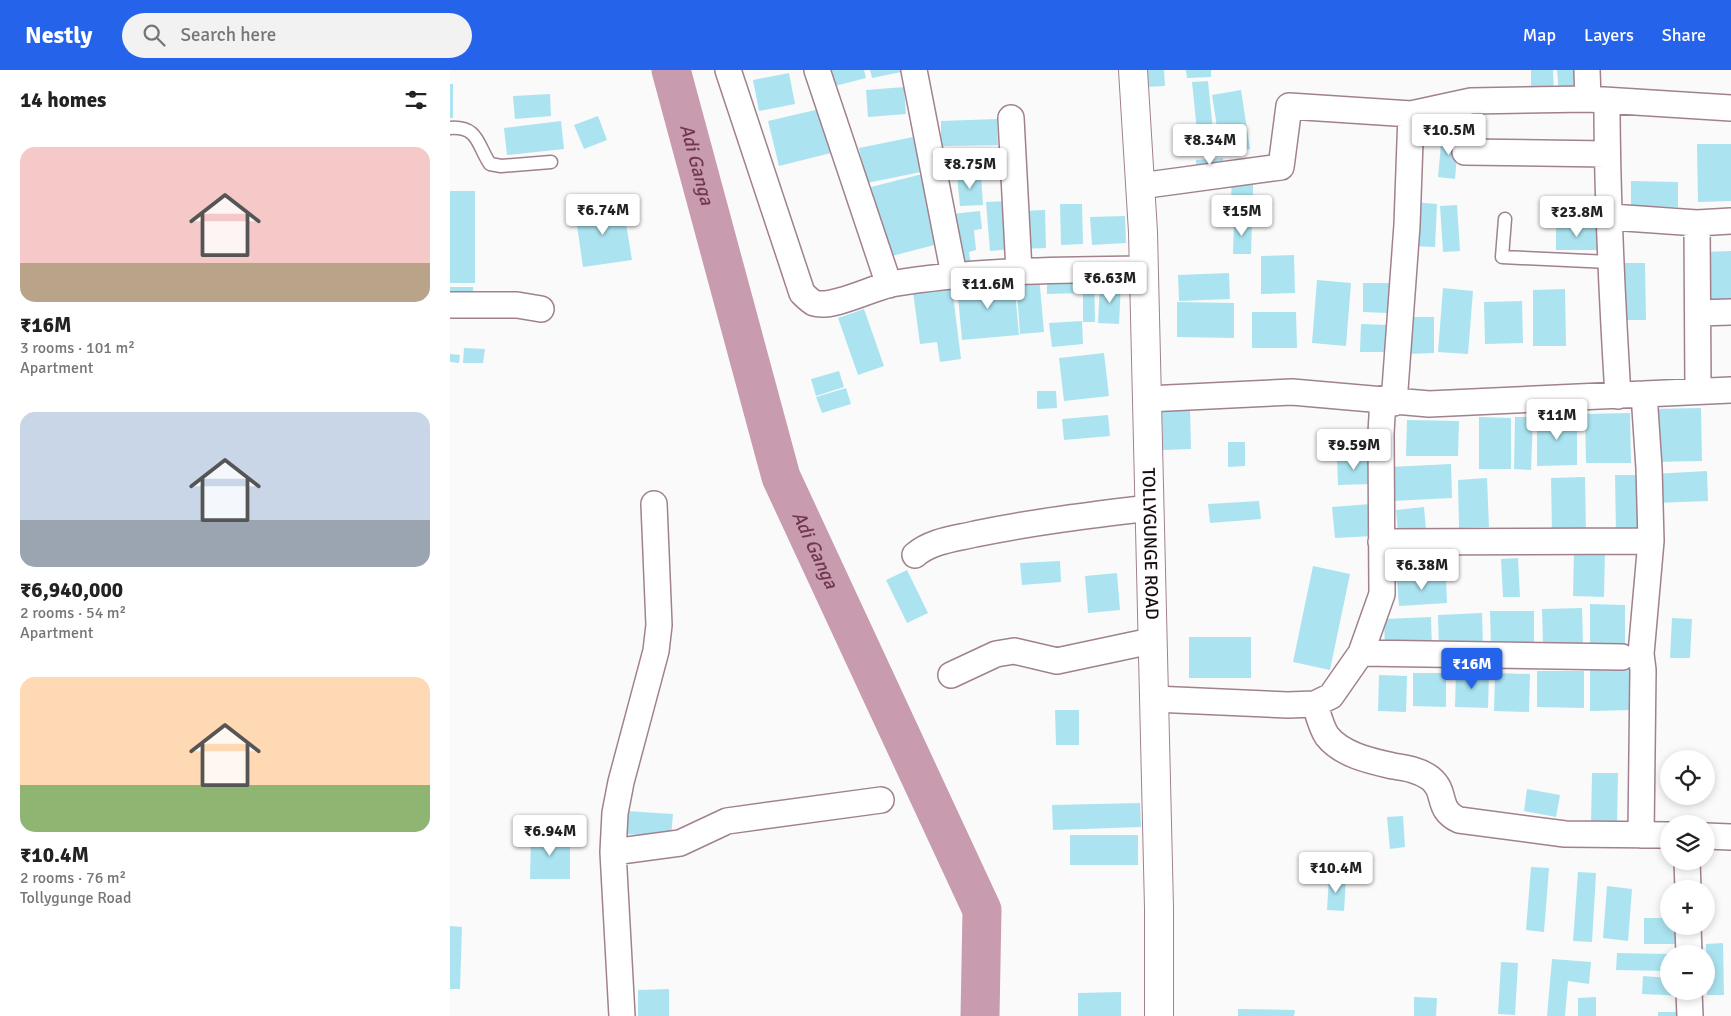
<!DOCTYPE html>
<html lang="en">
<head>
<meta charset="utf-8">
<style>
  body { margin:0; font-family:Signika,sans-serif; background:#f2f2f2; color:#222; height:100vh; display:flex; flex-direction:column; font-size:19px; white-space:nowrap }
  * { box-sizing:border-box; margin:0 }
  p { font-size:16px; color:#767676 }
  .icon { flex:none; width:28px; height:28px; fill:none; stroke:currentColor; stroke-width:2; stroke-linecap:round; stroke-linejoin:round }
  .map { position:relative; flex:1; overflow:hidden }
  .sheet { display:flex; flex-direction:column; background:#fff; width:450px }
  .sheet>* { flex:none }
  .tools { position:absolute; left:1210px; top:680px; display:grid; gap:10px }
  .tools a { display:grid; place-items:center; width:55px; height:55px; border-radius:50%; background:#fff; box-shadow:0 2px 8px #0003; font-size:25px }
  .price { position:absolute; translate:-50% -42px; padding:0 11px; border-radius:5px; background:#fff; color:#222; font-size:16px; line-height:32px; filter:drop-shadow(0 1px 2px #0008) }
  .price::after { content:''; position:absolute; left:50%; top:30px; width:15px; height:11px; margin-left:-8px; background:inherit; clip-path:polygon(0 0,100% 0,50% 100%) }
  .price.selected { background:#2563eb; color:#fff }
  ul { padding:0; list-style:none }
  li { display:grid; align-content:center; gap:10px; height:265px; padding:0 20px }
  li span { display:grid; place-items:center; height:155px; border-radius:15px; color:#555 }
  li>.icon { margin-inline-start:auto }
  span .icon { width:90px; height:90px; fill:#fffc; stroke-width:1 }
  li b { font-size:21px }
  h2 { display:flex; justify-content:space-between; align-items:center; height:60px; padding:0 20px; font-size:21px }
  header { display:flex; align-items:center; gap:30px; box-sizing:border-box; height:70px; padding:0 25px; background:#2563eb; color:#fff }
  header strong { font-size:24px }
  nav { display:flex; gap:28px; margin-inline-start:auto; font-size:18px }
  .search { width:350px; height:45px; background:#f2f2f2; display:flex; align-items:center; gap:12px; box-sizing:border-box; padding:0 18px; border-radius:28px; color:#767676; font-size:19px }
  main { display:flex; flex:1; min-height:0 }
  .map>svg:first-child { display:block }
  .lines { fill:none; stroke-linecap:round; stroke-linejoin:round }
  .river { stroke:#c99bae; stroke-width:39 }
  .building { fill:#abe4f0 }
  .service-casing { stroke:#a1818e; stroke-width:15 }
  .minor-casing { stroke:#a1818e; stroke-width:28 }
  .tertiary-casing { stroke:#a1818e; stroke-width:30 }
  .service { stroke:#fff; stroke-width:12 }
  .minor { stroke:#fff; stroke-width:25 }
  .tertiary { stroke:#fff; stroke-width:28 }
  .labels { text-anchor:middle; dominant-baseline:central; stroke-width:5; stroke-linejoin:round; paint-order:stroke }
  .street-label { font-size:18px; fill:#170c11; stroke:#fff }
  .water-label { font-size:19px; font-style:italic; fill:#713652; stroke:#fff }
</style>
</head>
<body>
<header>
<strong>Nestly</strong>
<div class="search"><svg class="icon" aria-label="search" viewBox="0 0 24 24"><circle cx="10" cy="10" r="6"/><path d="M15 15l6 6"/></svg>Search here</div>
<nav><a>Map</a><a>Layers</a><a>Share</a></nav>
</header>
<main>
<section class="sheet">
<h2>14 homes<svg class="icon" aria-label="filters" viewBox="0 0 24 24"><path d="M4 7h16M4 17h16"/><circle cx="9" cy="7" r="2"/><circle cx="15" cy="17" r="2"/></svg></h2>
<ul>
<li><span style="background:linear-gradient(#f6c9c9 75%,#b9a48a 0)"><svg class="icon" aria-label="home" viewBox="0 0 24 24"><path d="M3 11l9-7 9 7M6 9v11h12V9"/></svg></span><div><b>₹16M</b><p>3 rooms · 101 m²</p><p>Apartment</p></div></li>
<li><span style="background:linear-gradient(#c9d6e8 70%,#9aa5b1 0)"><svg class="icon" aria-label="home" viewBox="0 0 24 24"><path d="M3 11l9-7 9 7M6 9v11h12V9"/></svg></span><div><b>₹6,940,000</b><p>2 rooms · 54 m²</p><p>Apartment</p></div></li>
<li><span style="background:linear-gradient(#ffd9b3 70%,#8fb573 0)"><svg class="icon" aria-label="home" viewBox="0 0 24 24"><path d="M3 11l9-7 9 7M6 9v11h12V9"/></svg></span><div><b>₹10.4M</b><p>2 rooms · 76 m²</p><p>Tollygunge Road</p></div></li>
</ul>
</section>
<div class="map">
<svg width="1281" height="946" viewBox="0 0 1281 946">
  <rect width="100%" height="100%" fill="#fafafa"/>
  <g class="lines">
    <path class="river" id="s1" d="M221 0 331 407 532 840 530 946"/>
  </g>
  <path class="building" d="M373 0H414L416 8 377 18Z
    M420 0H456V1L422 8Z
    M694 0H714L715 16 695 17Z
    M736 0H761V7L737 8Z
    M1081 0H1103L1104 25H1081Z
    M1107 0H1133L1132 25H1109Z
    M339 3 345 34 309 41 303 10Z
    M758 11 765 80 749 81 742 12Z
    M0 14H3V48H0Z
    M454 17 456 44 418 47 416 20Z
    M791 20 800 79 771 83 762 25Z
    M100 24 101 46 65 49 63 26Z
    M374 38 385 82 329 96 318 51Z
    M148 46 157 70 134 79 124 55Z
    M547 49 548 75 491 76V51Z
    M111 51 114 79 57 85 54 58Z
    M992 63 1009 64 1005 109 988 107Z
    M463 67 471 102 417 113 409 78Z
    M1247 74H1281V131L1248 132Z
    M773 88 774 101 747 103 746 90Z
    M476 103 492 173 438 187 421 117Z
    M531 105 533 135 510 136 507 106Z
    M782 110H803V128L814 129V147L780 145Z
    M1181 111 1228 112V137L1181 136Z
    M0 121H25V213H0Z
    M559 131 563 179 540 181 536 132Z
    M964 132 987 134 985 177 962 176Z
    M610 134H632L633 174 611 175Z
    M173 135 182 190 133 197 125 142Z
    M1007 135 1010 181 993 182 990 136Z
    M595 140 596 178 570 179 569 141Z
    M530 141 532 159 524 160 526 180 519 182 521 195 509 197 502 144Z
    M675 146 676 173 642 175 640 147Z
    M784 150H802L801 184H783Z
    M1106 156H1148V180H1106Z
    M1281 181V235H1252L1251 182Z
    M844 185 845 223 811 224V186Z
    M1165 193H1195L1196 250H1166Z
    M779 203 780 229 729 231 728 205Z
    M644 204 645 252H633V223L597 224V205Z
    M589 206 594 262 570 264 566 208Z
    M501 209 511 289 490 292 487 272 470 274 462 214Z
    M564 210 569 265 512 270 507 216Z
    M867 210 901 213 896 276 862 273Z
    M913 213H939L938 243 913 242Z
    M650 214H671L669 254 648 253Z
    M0 217H23L24 234H0Z
    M993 218 1023 221 1018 284 988 282Z
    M1115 219 1116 276H1083V220Z
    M1072 231 1073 273 1035 274 1034 232Z
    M727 232 784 233V268L727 267Z
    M414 239 434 296 408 305 388 248Z
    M802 242H846L847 278H802Z
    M956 247H984V283L956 284Z
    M632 251 633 274 602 277 599 253Z
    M911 254 938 255 937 282H910Z
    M14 278 35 279 33 293H13Z
    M654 283 659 326 614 331 609 288Z
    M0 284 10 285 9 293 0 292Z
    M389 301 394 317 366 326 361 309Z
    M396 318 401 334 372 343 366 327Z
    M587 321H606L607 338 587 339Z
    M1251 338 1252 391 1203 392 1202 339Z
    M740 339 741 379 713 380 712 340Z
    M1180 343 1181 393H1136L1135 344Z
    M658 345 660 366 614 370 612 349Z
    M1029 347 1061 348V399H1029Z
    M1065 347H1083L1081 400 1064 399Z
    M1087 347H1127V395L1087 396Z
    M957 350 1009 351 1008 386H956Z
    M778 372H795V396L778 397Z
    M921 386 922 414 888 415 887 387Z
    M1001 394 1002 428 941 431 940 397Z
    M1257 401 1258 431 1205 433 1203 404Z
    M1165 405H1193L1194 464H1166Z
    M1135 407 1136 464H1102L1101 408Z
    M1037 408 1039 457 1009 458 1008 410Z
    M809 431 811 449 760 453 758 434Z
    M921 434 924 466 885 468 882 437Z
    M974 437 976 460 948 463 946 440Z
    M1124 480 1155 481 1154 527 1123 526Z
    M1068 488 1070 527H1053L1051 489Z
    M610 491 611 512 572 515 570 493Z
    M863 496 900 504 880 600 843 592Z
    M457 500 478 543 457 553 436 510Z
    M667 503 670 540 638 543 635 506Z
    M996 507 997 533 949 536 947 510Z
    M1140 534 1175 535V574L1140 573Z
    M1132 538 1133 575 1093 576 1092 539Z
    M1040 541H1084V576L1041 577Z
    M1032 543 1033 577 989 579 988 545Z
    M981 547 982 580 935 582 934 549Z
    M1222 548 1242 549 1240 588H1220Z
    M739 567H801V608H739Z
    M1140 597H1183L1184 640 1140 641Z
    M1087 601H1134V638L1087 637Z
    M963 603H996V637L963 636Z
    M1006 603 1039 604 1038 638 1005 637Z
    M1045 603 1080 604 1079 642 1044 641Z
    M929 605 957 606 956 642 928 641Z
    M605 640H629V675H606Z
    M1142 703H1168L1167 755 1141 754Z
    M1077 719 1110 725 1106 747 1074 741Z
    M690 733 691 757 603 760 602 735Z
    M176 741 223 744 221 767 175 764Z
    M953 746 955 777 940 779 937 747Z
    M81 764H120V809H80Z
    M620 765H688V795H620Z
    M1081 797 1099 798 1094 862 1076 860Z
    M1128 802 1146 803 1142 872 1123 871Z
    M879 808 896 809 894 841 877 840Z
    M1157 816 1182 819 1178 871 1153 868Z
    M1194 848H1219V856H1231V874H1194Z
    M0 856 12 857 10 919H0Z
    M1273 873 1274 925H1257L1256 874Z
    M1167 883 1219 884V901L1166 900Z
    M1102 889 1141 892 1139 914 1118 911 1115 946H1097Z
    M1051 892 1068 893 1065 945 1048 944Z
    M1193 906 1219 908V921H1235V926L1192 924Z
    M219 919V946H188V920Z
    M671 922V946H628V923Z
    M964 927 987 928 986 946H964Z
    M1146 927V946H1128V928Z
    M788 939 845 940 844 946H788Z
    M1208 942H1231V946H1208Z"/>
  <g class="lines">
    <g class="service-casing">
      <path id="service" d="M0 58C29 56 27 75 40 94L51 96 101 92
        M1055 149 1052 187 1159 192"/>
    </g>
    <g class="minor-casing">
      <path id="minor" d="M278 0 352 223C355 226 360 231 364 233 382 239 422 218 441 214 524 200 608 200 692 199
        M367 0 439 215
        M464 0 504 205
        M1137 0 1138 29
        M1157 31C1157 130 1162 228 1168 326
        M561 48 569 201
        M1015 82 1157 84
        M690 116 831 97 839 36 961 44 1021 31 1138 29 1281 38
        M1161 147 1247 153 1281 151
        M1247 153 1248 320
        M0 235H67L91 239
        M1248 243 1281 242
        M697 329 842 322 979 334 1281 320
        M944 333 957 155 961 44
        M931 472 1201 471
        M465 485C481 471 504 469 525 464 583 452 641 445 699 438
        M911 583 1172 587
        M501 605 546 584 564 581 607 591 701 571
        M704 629 838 635 865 634 881 626 911 583 932 524 931 363 933 329
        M865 634C868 644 871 657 877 666 892 685 921 691 943 696 956 698 969 700 980 708 998 722 985 739 1009 750L1115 764 1219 765
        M1191 765 1193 600 1191 584 1201 471 1199 398 1194 324
        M1256 766 1281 767
        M163 782 230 773 277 751 431 730
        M1237 791 1238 819
        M1238 856 1239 884
        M1239 921 1240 946
        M172 946 163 782 165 743 171 712 206 581 209 555 204 434"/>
    </g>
    <g class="tertiary-casing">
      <g id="tertiary">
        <path id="s2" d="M683 0 693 162 709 838V946"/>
      </g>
    </g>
    <use href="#service" class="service"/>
    <use href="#minor" class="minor"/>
    <use href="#tertiary" class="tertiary"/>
  </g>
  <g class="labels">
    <g class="street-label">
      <text stroke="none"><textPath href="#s2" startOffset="474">TOLLYGUNGE ROAD</textPath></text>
    </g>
    <g class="water-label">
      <text stroke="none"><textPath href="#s1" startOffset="98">Adi Ganga</textPath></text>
      <text stroke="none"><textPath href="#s1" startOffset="502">Adi Ganga</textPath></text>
    </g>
  </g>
</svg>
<div class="tools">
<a><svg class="icon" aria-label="locate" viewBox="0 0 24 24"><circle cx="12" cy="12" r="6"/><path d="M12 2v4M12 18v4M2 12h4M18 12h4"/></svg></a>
<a><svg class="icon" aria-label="layers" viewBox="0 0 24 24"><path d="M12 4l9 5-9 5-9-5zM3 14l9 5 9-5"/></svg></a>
<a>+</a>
<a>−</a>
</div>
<b class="price" style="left:999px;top:86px">₹10.5M</b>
<b class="price" style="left:760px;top:96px">₹8.34M</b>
<b class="price" style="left:520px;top:120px">₹8.75M</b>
<b class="price" style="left:153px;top:166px">₹6.74M</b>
<b class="price" style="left:792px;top:167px">₹15M</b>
<b class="price" style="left:1127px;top:168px">₹23.8M</b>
<b class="price" style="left:660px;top:234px">₹6.63M</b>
<b class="price" style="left:538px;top:240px">₹11.6M</b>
<b class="price" style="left:1107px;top:371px">₹11M</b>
<b class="price" style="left:904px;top:401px">₹9.59M</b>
<b class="price" style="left:972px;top:521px">₹6.38M</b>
<b class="price selected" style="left:1022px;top:620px">₹16M</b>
<b class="price" style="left:100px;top:787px">₹6.94M</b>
<b class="price" style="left:886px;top:824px">₹10.4M</b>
</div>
</main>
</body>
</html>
